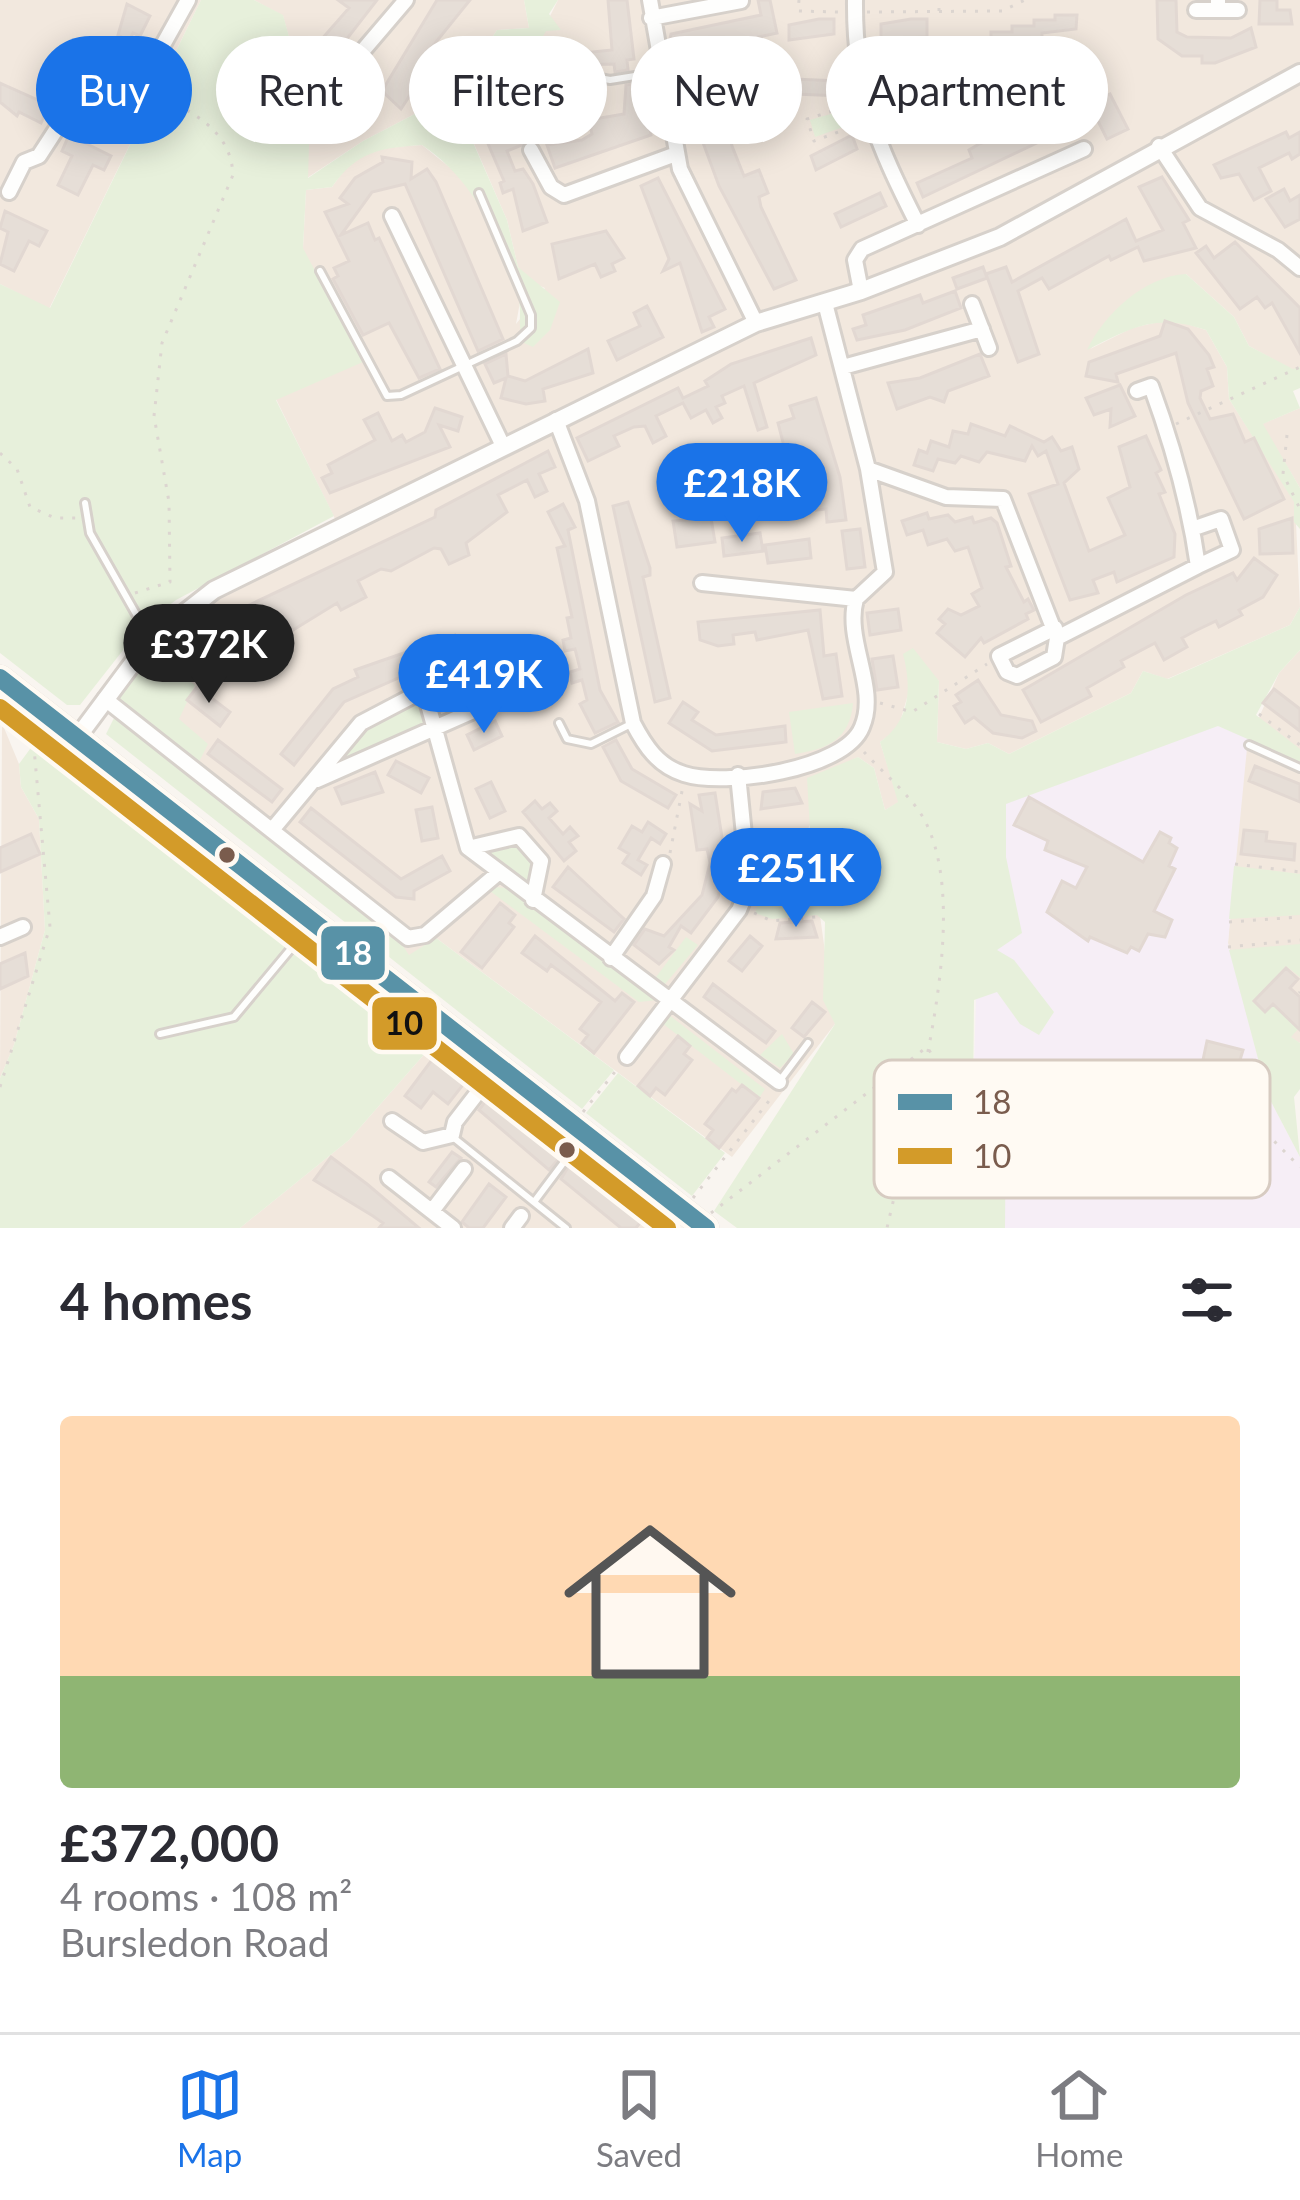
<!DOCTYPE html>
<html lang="en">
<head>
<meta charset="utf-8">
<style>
  body { margin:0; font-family:Lato,sans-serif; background:#f7f7f7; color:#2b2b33; height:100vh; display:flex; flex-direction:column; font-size:45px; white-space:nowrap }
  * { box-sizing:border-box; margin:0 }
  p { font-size:39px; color:#7c7c81 }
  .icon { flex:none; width:66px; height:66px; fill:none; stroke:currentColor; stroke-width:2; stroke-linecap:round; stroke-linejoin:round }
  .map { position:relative; height:1228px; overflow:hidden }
  .drawer { display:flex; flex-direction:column; background:#fff; flex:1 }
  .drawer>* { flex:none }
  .top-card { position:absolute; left:36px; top:36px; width:1230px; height:108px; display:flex; gap:24px }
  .price { position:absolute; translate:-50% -102px; padding:0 27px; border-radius:42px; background:#1a73e8; color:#fff; font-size:39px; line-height:78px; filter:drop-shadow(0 3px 6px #0008) }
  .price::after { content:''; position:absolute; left:50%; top:72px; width:36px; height:27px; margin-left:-18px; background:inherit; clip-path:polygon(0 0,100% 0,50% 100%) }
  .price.on { background:#222; color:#fff }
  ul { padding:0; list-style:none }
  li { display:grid; align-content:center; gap:24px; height:636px; padding:0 60px }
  li span { display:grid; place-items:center; height:372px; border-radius:12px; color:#555 }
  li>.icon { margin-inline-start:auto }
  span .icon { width:216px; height:216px; fill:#fffc; stroke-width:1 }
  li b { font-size:51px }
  h2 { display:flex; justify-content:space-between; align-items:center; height:144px; padding:0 60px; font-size:51px }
  .chip { padding:0 42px; border-radius:54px; background:#fff; box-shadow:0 6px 30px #0003; font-size:42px; line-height:108px }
  .chip.on { background:#1a73e8; color:#fff }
  .tabs { display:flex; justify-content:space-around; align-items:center; height:168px; border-top:3px solid #e1e1e2; background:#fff; font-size:33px; color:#7c7c81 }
  .tabs a { display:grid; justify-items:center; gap:6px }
  .tabs .on { color:#1a73e8 }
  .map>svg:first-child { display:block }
  .residential { fill:#f2e8de }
  .education { fill:#f6eef6 }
  .green { fill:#e7f0db }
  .building { fill:#e6ded7; stroke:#e2d8d2; stroke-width:3 }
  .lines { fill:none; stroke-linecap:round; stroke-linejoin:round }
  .service-casing { stroke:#d7d1cb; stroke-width:12 }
  .minor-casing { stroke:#d7d1cb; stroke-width:20 }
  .tertiary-casing { stroke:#d7d1cb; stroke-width:22 }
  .primary-casing { stroke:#dad1cc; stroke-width:27 }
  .path { stroke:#dcd5d0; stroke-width:3; stroke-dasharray:3 9; stroke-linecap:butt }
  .service { stroke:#fefefd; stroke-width:6 }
  .minor { stroke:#fefefd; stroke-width:14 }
  .tertiary { stroke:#fefefd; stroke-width:16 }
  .primary { stroke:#f3eee8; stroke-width:21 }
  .bus-1-casing { stroke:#fffaf3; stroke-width:27 }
  .bus-2-casing { stroke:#fffaf3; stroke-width:27 }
  .bus-1 { stroke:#5892a7; stroke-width:18 }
  .bus-2 { stroke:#d39b29; stroke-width:18 }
  .bus-dot { fill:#7a5c4d; stroke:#fffaf3; stroke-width:4.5 }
  .key { fill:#fffaf3; stroke:#d7cbc1; stroke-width:3 }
  .key-label { font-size:33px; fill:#7a5c4d }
  .line-badge { stroke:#fffaf3; stroke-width:4.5 }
  .badge-label { font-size:33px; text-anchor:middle; font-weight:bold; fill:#fff }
  .pale-badge-label { font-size:33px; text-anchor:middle; font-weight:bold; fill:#111 }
</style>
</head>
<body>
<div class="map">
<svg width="1300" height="1228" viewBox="0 0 1300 1228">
  <rect width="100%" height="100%" fill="#f9f5f0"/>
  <path class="residential" d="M0 0H201L49 309 0 284Z
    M254 0H524L529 28 497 30 455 93 363 141 307 178 310 112 283 16Z
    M558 0H1300V367L1293 370 1249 346 1234 317 1186 274 1090 349 1132 328 1171 319 1206 330 1227 367 1229 399 1295 502 1300 607 1290 625 1167 679 1143 671 1131 693 1009 754 988 743 966 749 937 742 939 681 904 654 911 684 898 729 880 742 899 802 885 810 874 768 858 757 835 769 808 829 835 1024 732 1157 436 938 409 956 102 704 169 623 339 527 276 399 303 248 306 190 332 187 347 166 373 148 422 145 469 183 520 302 516 324 545 288 528 281 518 267 507 220 468 130 522 72Z
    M1300 408V488L1262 424Z
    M1300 650V1043L1244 1015 1228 943 1242 755 1279 673Z
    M2 723 19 764 21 787 39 819 45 930 14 1045 0 1078Z
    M435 1042 645 1201 651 1228H240L349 1140Z"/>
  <path class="education" d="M1218 726 1248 738 1228 943 1268 1096 1300 1157V1228H949L973 1102 982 789Z"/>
  <path class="green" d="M201 0H254L283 15 310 112 308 178 363 141 455 93 497 30 529 28 524 0H558L549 14 561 30 546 31 522 72 530 102 468 131 507 220 518 267 560 302 550 330 533 347 524 343C516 325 523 314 518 297 502 239 472 178 422 145 380 148 357 151 332 187L306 190 303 248 363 362 276 400 334 516 176 600 142 626 80 705H67L0 653V284L50 308Z
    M841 111 846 126 815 137 810 120Z
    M1186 274 1234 317 1249 346 1293 369 1300 367V388L1293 391 1300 408 1263 424 1300 488V529L1294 522V502L1229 399 1227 367 1206 330C1156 313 1133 327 1087 350 1104 314 1145 276 1186 274Z
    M1300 607V650L1279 673 1256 715 1300 749V762L1218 726 1006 804V857L1022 933 997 950 1014 960 1054 1012 1039 1035 1020 1024 997 992 974 1000 973 1102 1006 1110 1005 1228H737L714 1211 835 1024 823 1000 825 922 817 915 772 919 755 913 763 890 813 882 807 778 858 757 874 768 885 810 898 802 880 742C910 721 912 688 903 654L913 648 939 681 937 742 966 749 988 743 1009 754 1131 693 1143 671 1168 679 1290 625Z
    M152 655 195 685 179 719 208 744 199 762 117 701Z
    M471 679 479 698 446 715 441 692Z
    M421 698 430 728 347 762 341 759 374 721Z
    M853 703C850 739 828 749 795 754L789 712Z
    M116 714 395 934 409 955 436 938 614 1070 582 1109 106 734Z
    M28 717 435 1042 349 1140 240 1228H0V1078L14 1045 45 930 39 819 21 787 19 764 30 749Z
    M512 838 537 863 532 885 483 848Z
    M1234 866 1300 874V915L1229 919Z
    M495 887 506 888 657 1000 639 1002 490 891Z
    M686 937 698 945 665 984 656 977Z
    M1300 944V977L1286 966 1254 1001 1266 1012 1278 998 1280 1011 1299 1028 1291 1037 1300 1043V1089L1294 1097 1300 1157 1268 1096 1229 950Z
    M669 1015 765 1089 759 1098 662 1023Z
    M782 1034 794 1054 780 1068 760 1055Z
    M618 1073 725 1153 692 1196 586 1113Z"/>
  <path class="building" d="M338 0H377L336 53 320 41 349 8Z
    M437 0H470L423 58 430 64 401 109 382 91Z
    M608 0H627L634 59 627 60 628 70 615 72 614 64 568 65 560 66 562 84 546 85 544 57 612 50Z
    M758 0H770L777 33 741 41 742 49 720 53 717 80 732 146 744 176 759 170 768 193 759 197 761 207 796 280 774 289 719 186 698 129 685 70 669 43 671 34 761 15Z
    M1157 0H1176L1177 32 1187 37 1231 38 1251 28 1256 47 1215 63H1202V56H1182L1158 39Z
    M1260 0H1277V10H1290L1292 24H1259Z
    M127 4 150 16 140 36 133 33 129 41 118 35Z
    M1055 15H1077L1076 29 1042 33V41L999 45V53H978V61H927V40L991 41V32H1012V26H1034V20H1055Z
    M819 19H834V34L789 40V25Z
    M911 19H927V37L881 39V24Z
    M82 42 128 66 122 78 88 60 73 89 61 82Z
    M341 55 365 126 342 135 323 90 328 75 323 61Z
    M793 79 839 81 841 96 795 94Z
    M890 82 912 86 913 133H900Z
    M0 83 49 105 41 123 19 112 17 116 0 102Z
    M637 84 641 113 648 112 651 135 555 168 547 145 582 140 592 134 589 120 624 114 626 85Z
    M1076 85 1092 87 1091 103 1110 94 1128 129 1107 139 1090 105 1060 115 1051 121 1053 127 1039 132 1027 98Z
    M530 119 537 139 507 151 515 171 523 169 533 184 547 222 523 231 513 189 503 193 500 183 504 181 483 132Z
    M1035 124 1041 141 923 197 917 183 972 158 969 150 979 144Z
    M1286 132 1289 138 1300 132V154L1292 159 1289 153 1259 168 1271 191 1254 200 1239 174 1221 178 1214 165Z
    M69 135 111 156 104 170 93 165 78 195 58 185 72 156 62 151Z
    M852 135 857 149 816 170 811 156Z
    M382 157 412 162 411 179 427 169 436 182 503 339 478 351 405 184 372 192 341 235 368 223 375 240 379 238 440 369 419 378 389 323 363 335 333 279 338 276 334 268 349 261 325 212 348 204 340 198 355 178 383 162Z
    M1162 177 1189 220 1183 223 1196 248 1144 261 1138 247 1111 260 1109 256 1049 289 1042 278 1018 291 1039 354 1018 362 986 274 1006 267 1012 282 1126 219 1136 241 1163 230 1139 187Z
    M658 178 725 309 709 317 714 327 702 332 680 263 663 271 669 259 641 186Z
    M1284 189 1290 201 1300 195V219L1285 227 1266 199Z
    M880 193 886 206 841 227 835 214Z
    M5 211 47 231 39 246 29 241 14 271 0 264 8 232 0 228Z
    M606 231 624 258 612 264 615 271 601 277 595 264 559 279 552 244Z
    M1235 242 1300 308V353L1272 303 1265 308 1257 297 1240 309 1196 253 1206 246 1214 258Z
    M983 267 987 278 957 289 953 278Z
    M955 291 961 308 905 330 857 340 853 329 866 325 863 315 920 295 923 303Z
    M647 306 663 337 617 360 608 341 640 326 634 313Z
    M1165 321 1188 329 1209 355 1214 367 1207 369 1213 386 1201 391 1200 398 1210 419 1233 414 1245 442 1254 438 1284 499 1244 519 1188 403 1176 353 1116 374 1118 382 1086 376 1089 362 1160 336Z
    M811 338 816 355 754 383 767 427 758 430 744 386 722 396 725 403 716 407 722 418 713 423 706 410 691 418 683 403 656 416 666 436 653 443 645 426 634 427 614 436 619 446 588 461 577 438 678 388 683 398 708 386 705 381 731 364Z
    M588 349 593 373 543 389 545 401 526 404 501 398 506 378 494 383 485 364 506 354 508 376 525 381Z
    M980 354 989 376 948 391 944 402 930 397 897 409 888 383 920 378Z
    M1120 385 1135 416 1110 427 1111 409 1094 415 1086 398Z
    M816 398 840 477 846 520 827 522 826 509 816 510 812 480 794 485 778 423 794 418 790 406Z
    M435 408 462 417 458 431 439 425 450 447 330 493 322 478 332 473 328 465 375 440 364 420 378 413 392 441 402 435 406 442 425 432Z
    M971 424 1005 436 1010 426 1044 442 1052 437 1061 451 1072 447 1079 469 1064 483 1089 551 1125 535 1108 498 1130 487 1119 447 1146 436 1161 470 1156 473 1165 492 1159 494 1175 534 1174 557 1117 582 1114 572 1093 580 1098 593 1070 600 1029 494 1058 484 1046 451 1038 456 1032 446 1025 461 987 452 979 462 961 456 955 463 938 459 933 471 914 465 919 450 927 453 931 441 949 447 953 431 968 434Z
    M548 451 555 467 539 474 547 491 535 497 527 480 498 495 507 512 466 543 469 555 449 564 441 549 434 548 391 571 381 569 358 581 366 597 341 610 337 603 267 646 258 642 240 650 237 644 228 651 221 645 211 654 208 650 185 676 169 661 224 617 435 517 436 510Z
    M628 502 650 568V575L643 577 670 698 655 702 613 506Z
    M563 504 575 527 568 530 600 690 618 722 595 733 580 704 587 700 582 680 572 683 570 672 580 669 575 649 565 651 563 640 571 638 567 618 572 617 557 548 565 546 548 512Z
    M927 513 929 519 948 515 955 522 972 517 974 523 991 518 997 523 1011 566 1006 567 1024 602 1028 599 1034 610 1026 614 1028 619 984 643 981 638 965 657 937 633 945 624 939 619 948 609 961 615 979 606 972 594 982 588 968 547 955 551 947 539 928 545 923 530 907 535 902 521Z
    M711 518 715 542 677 547 673 521Z
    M1292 518 1293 553 1260 554 1259 529Z
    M860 529 865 567 847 569 842 531Z
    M760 533 763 551 724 556 722 538Z
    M809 539 811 558 768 563 765 545Z
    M1254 558 1277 575 1263 597 1239 610 1242 615 1219 627 1216 621 1195 631 1182 638 1187 647 1164 660 1155 643 1121 661 1124 667 1087 688 1091 696 1041 722 1023 690 1186 595 1233 573 1237 580Z
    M898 609 901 630 870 635 867 613Z
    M820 610 824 656 836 654 842 696 823 699 808 630 757 640 755 632 733 635 734 644 718 646 700 640 698 622Z
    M455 635 462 650 344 702 294 765 281 754 333 689 358 677 355 670Z
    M503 640 507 650 517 646 521 656 511 660 519 679 529 676 533 686 523 690 527 700 512 706 488 646Z
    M893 656 898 687 877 690 872 659Z
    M978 680 1001 715 1032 721 1036 731 1022 738 993 733 974 717 965 723 954 706 961 702 956 695Z
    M197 687 230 712 220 726 187 700Z
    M1274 689 1300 709V731L1263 703Z
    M683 702 698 712 692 720 716 735 785 726 786 742 712 751 669 723Z
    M495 721 502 736 474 750 467 735Z
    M218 740 282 789 272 802 208 754Z
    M616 740 632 769 676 795 668 808 621 781 603 747Z
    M396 761 429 778 421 793 388 775Z
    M1255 766 1300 784V802L1249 781Z
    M375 772 383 792 342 804 335 788Z
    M491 782 505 811 490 818 476 789Z
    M795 788 802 803 761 809 763 792Z
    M715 793 726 863 718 897 691 933 681 926 669 947 674 950 659 964 634 945 645 929 664 936 702 895 710 863 707 849 697 850 690 804 702 811 699 795Z
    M1029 797 1143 862 1160 832 1171 838 1169 843 1177 848 1169 866 1175 869 1154 911 1172 920 1165 937 1148 934 1139 951 1131 947 1127 953 1090 937 1088 941 1047 912 1062 881 1076 888 1087 867 1045 850 1048 841 1014 825Z
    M535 801 542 809 550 803 557 811 549 818 563 834 570 827 578 836 569 842 576 851 564 861 523 812Z
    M432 807 438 838 422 841 416 810Z
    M311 808 401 879 442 856 450 871 414 891V899L396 897 300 822Z
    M648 822 666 834 660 844 651 838 638 860 647 865 641 875 623 863 629 854 619 848 632 826 642 832Z
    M1244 830 1267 832 1266 841 1295 844 1294 860 1241 854Z
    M31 834 40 854 0 872V848Z
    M805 858 806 874 774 877 772 861Z
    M568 867 624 919 614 932 553 887Z
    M500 903 515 915 509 923 514 927 482 968 461 952Z
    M812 921 817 937 776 939 780 923Z
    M535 936 615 1001 622 993 634 1002 594 1053 582 1043 588 1035 580 1029 601 1002 551 965 547 971 522 953Z
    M750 936 762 946 742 971 729 961Z
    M25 953 28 976 0 989V964Z
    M1286 968 1298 979 1290 988 1300 997V1030L1273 1004 1265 1012 1254 1001Z
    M713 984 775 1031 766 1043 704 997Z
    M812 1002 825 1012 804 1037 792 1028Z
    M678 1036 690 1046 684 1054 692 1060 665 1095 656 1088 650 1096 638 1086Z
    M1207 1041 1243 1050 1233 1083 1214 1110 1196 1093Z
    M437 1053 469 1077 448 1104 433 1092 421 1108 405 1096Z
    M742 1085 759 1098 719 1148 707 1138 713 1130 705 1124 732 1089 736 1092Z
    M491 1094 562 1155 549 1170 479 1110Z
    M452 1152 461 1158 436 1187 429 1182Z
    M331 1157 367 1184 419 1228H379L383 1223 373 1216 314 1180Z
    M571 1162 643 1219 636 1228H621L561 1179Z
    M489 1184 506 1197 483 1228H469L462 1222Z"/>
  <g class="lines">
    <g class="service-casing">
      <path id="service" d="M569 72 610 80 660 72
        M320 271 387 396 401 395 517 341 531 328V315L479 193
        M85 503 90 533 149 637
        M559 723 567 739 591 744 629 725
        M1249 745 1300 768
        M160 1034 234 1017 309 927
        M781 1079 808 1043
        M454 1138 566 1228
        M534 1202 564 1162"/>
    </g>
    <g class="minor-casing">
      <path id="minor" d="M650 0 680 169 756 323
        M855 0C854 92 877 144 918 225
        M1196 10H1218V0
        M1218 10H1238
        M651 18 741 1
        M371 91 360 54 406 0
        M1159 146 1200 208 1278 250 1300 268
        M531 150 551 187 564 195 676 154
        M9 192 24 162 39 156 63 119H114L125 113 188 0
        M392 216 503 446
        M861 291 855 260 862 249 1084 149
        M972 304 989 348
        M843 367 982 329
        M556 420 587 501 633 723C645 746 658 766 684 774 724 787 845 770 862 727 879 688 844 640 856 599
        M868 469 946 497 1003 499 1057 638 1198 566C1189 503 1173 446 1151 386L1137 391
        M1192 529 1221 519 1232 550 1198 566
        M702 583 856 599 885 572 868 469 825 303
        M1055 628 999 656 1007 672 1017 676 1054 657 1057 638
        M105 699 408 938 425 935 497 874
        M317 780 489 704 474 668 424 690
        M272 830 361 723 424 690 468 848 779 1082
        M468 848 519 836 541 861 533 900
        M0 937 23 927
        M611 958 654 896 663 864
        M627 1057 739 910 749 885 738 775
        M392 1121 423 1142 452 1135 455 1122 499 1065
        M389 1178 453 1228
        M432 1211 464 1169
        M512 1228 521 1216"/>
    </g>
    <g class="tertiary-casing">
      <path id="tertiary" d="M77 738 150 640 214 590 756 323 861 291 1000 237 1300 73"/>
    </g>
    <g class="primary-casing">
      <path id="primary" d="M0 678 706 1228"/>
    </g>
    <path class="path" d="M799 0 798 11 839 12
      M939 11V0
      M867 12 1002 11 1025 0
      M855 104 807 119 814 141 860 124
      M1176 424 1300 367
      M1287 435 1283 474 1300 509
      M0 453 17 469 30 507 55 518H78
      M135 593 170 582 169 502 154 416 162 343 233 175C231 128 189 111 152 92
      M880 703 912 712 987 664
      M1259 714 1300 745
      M864 752C883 773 912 796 925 821 975 917 910 1124 887 1228
      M670 853 683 786
      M1235 864 1300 872
      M765 888 811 882
      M754 913 772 921 816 917
      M1229 922 1300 917
      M1228 947 1300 940
      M1299 993 1300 992
      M0 1087 50 927 32 726
      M583 1112 618 1068
      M552 1132 562 1148 595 1166
      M693 1198 772 1097
      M650 1206 654 1228
      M711 1213 927 1047 942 1070 991 1068 1008 1079 1005 1099 1020 1110 1203 1150 1219 1147 1254 1121 1300 1167"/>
    <use href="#service" class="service"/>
    <use href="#minor" class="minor"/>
    <use href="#tertiary" class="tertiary"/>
    <use href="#primary" class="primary"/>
    <g class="bus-1-casing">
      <path id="bus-1" d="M0 678 706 1228"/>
    </g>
    <g class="bus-2-casing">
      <path id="bus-2" d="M0 708 667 1228"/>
    </g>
    <use href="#bus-1" class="bus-1"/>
    <use href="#bus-2" class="bus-2"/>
  </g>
  <g class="bus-dot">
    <circle cx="227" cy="855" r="10"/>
    <circle cx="567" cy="1150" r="10"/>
  </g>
  <rect x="874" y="1060" width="396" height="138" rx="18" class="key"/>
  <rect x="898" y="1094" width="54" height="16" fill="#5892a7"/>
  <rect x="898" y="1148" width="54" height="16" fill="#d39b29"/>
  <g class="key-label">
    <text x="973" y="1114">18</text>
    <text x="973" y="1168">10</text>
  </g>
  <g class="line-badge">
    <rect x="319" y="924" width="68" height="58" rx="12" fill="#5892a7"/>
    <rect x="370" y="995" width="69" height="57" rx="12" fill="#d39b29"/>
  </g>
  <g class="badge-label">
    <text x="353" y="965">18</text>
  </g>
  <g class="pale-badge-label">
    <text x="404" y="1035">10</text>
  </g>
</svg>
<b class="price" style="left:742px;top:545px">£218K</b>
<b class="price on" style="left:209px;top:706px">£372K</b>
<b class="price" style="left:484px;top:736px">£419K</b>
<b class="price" style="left:796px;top:930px">£251K</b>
<div class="top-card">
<a class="chip on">Buy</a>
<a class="chip">Rent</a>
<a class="chip">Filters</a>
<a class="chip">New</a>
<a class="chip">Apartment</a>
</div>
</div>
<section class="drawer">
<h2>4 homes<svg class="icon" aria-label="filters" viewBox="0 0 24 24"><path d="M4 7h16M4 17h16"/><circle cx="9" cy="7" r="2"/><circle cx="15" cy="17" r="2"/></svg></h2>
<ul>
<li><span style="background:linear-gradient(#ffd9b3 70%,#8fb573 0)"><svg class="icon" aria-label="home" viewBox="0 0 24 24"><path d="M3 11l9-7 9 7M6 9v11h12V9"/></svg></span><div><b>£372,000</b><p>4 rooms · 108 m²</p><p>Bursledon Road</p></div></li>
</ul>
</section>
<nav class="tabs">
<a class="on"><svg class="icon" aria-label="map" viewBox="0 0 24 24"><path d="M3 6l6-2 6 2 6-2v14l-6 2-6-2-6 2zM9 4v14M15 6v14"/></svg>Map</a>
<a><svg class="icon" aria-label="saved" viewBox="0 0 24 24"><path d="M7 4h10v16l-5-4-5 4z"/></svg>Saved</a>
<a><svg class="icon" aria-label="home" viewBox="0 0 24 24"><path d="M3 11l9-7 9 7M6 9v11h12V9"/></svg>Home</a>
</nav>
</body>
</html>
